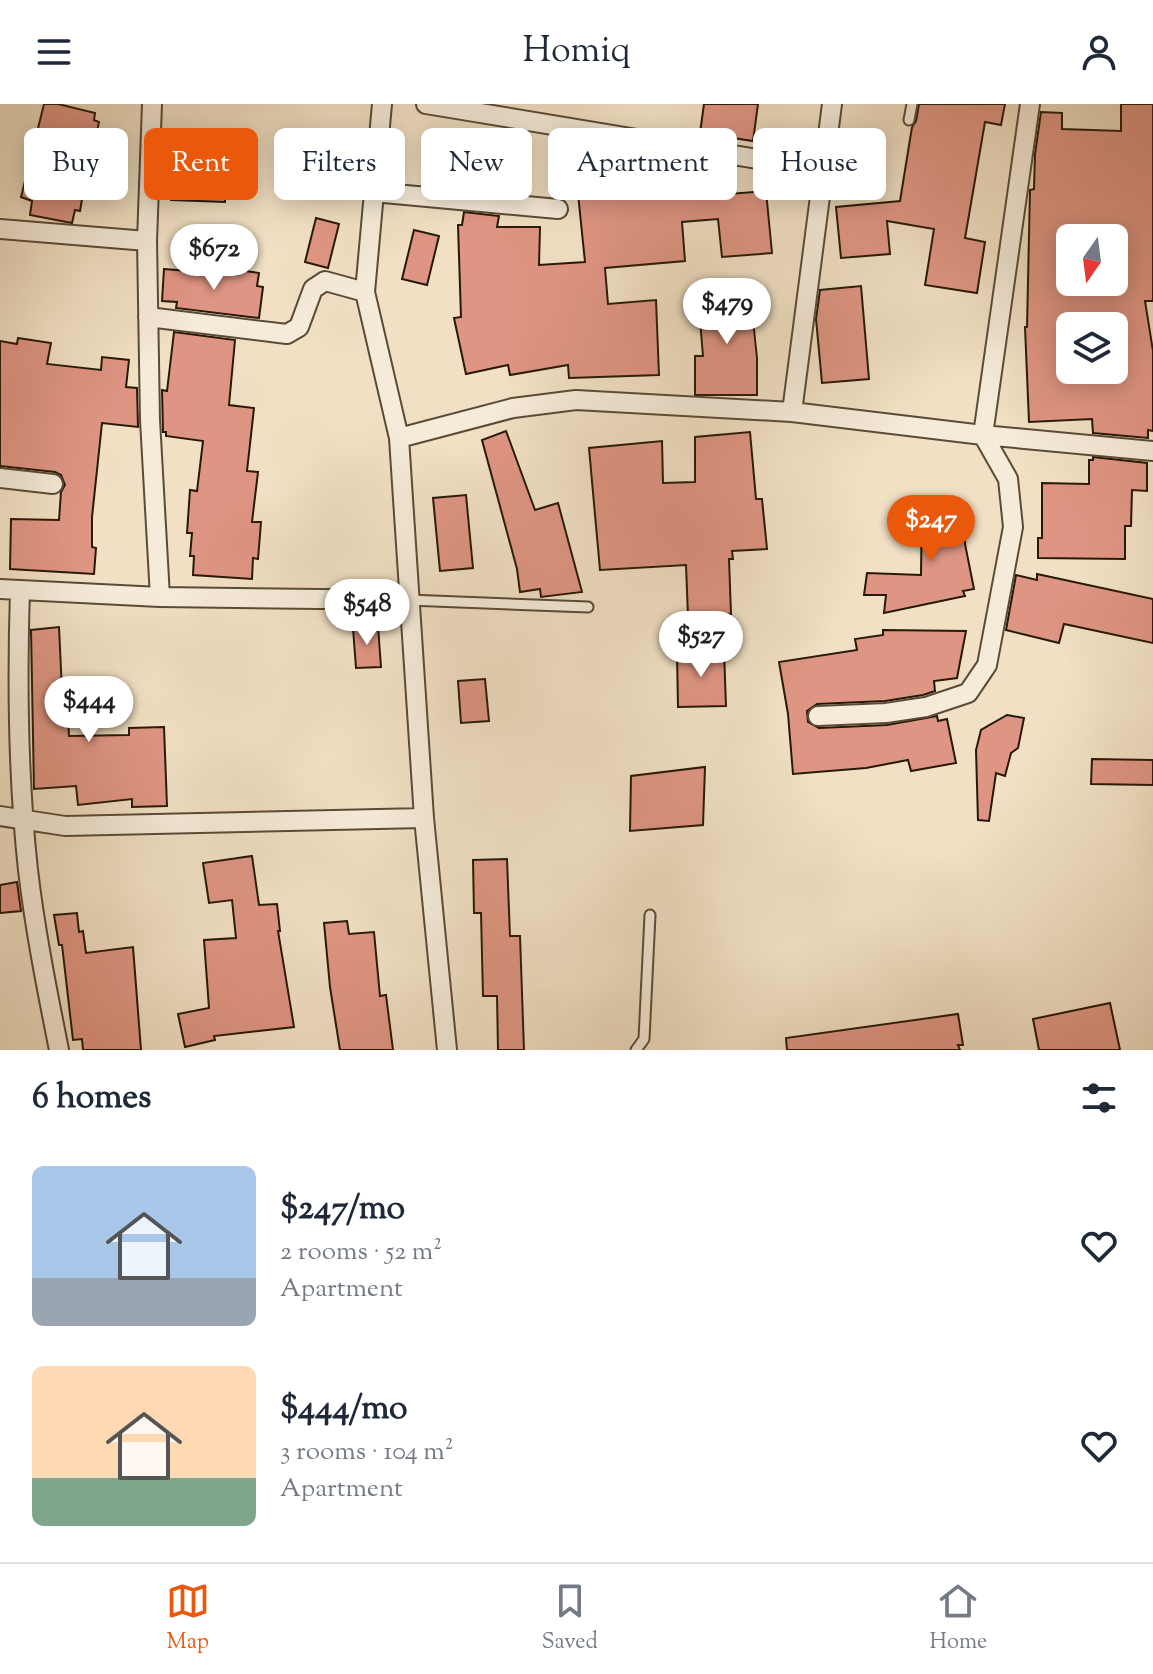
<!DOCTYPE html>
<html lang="en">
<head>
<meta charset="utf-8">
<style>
  body { margin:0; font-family:"Sorts Mill Goudy",serif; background:#f2f2f3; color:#1f2937; height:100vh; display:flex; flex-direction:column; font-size:30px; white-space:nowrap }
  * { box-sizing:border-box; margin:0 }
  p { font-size:26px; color:#747a83 }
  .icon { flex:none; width:44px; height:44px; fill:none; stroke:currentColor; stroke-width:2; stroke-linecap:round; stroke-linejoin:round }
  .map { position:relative; height:946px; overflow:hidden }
  .details { display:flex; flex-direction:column; background:#fff; flex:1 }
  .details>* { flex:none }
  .guide { position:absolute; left:24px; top:24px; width:1106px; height:72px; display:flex; gap:16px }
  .needle { width:52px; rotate:194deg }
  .buttons { position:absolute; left:1056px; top:120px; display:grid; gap:16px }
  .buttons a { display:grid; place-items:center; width:72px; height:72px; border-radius:12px; background:#fff; box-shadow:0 4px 20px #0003; font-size:40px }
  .price { position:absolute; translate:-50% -68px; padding:0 18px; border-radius:28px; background:#fff; color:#222; font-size:26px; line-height:52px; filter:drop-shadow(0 2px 4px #0008) }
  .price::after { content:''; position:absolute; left:50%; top:48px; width:24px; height:18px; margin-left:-12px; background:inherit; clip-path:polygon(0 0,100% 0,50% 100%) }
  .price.selected { background:#ea580c; color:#fff }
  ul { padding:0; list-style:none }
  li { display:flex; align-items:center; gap:24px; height:200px; padding:0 32px }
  li span { display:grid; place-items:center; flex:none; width:224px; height:160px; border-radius:12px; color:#555 }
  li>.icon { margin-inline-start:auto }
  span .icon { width:96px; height:96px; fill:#fffc; stroke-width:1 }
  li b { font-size:34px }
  h2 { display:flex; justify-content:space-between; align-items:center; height:96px; padding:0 32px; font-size:34px }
  .tag { padding:0 28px; border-radius:12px; background:#fff; box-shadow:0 4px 20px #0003; font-size:28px; line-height:72px }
  .tag.selected { background:#ea580c; color:#fff }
  header { display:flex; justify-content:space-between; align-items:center; height:104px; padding:0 32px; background:#fff; font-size:36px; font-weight:600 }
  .dock { display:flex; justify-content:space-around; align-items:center; height:112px; border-top:2px solid #e0e1e3; background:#fff; font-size:22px; color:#747a83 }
  .dock a { display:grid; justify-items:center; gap:4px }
  .dock .selected { color:#ea580c }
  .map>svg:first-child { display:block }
  .building { fill:#df9583; stroke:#271907; stroke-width:2; fill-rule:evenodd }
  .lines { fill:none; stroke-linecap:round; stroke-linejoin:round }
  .service-casing { stroke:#5a4b36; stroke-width:13 }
  .minor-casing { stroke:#5a4b36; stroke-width:22 }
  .service { stroke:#f6ebd9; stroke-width:9 }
  .minor { stroke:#f6ebd9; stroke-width:18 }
</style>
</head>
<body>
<header><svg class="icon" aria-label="menu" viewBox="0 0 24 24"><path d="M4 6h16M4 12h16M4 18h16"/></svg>Homiq<svg class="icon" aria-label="person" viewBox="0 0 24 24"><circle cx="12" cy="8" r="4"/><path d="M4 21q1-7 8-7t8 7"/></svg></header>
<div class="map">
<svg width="1153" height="946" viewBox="0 0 1153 946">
  <rect width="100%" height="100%" fill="#f1e0c4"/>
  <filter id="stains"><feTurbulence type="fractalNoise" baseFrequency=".0025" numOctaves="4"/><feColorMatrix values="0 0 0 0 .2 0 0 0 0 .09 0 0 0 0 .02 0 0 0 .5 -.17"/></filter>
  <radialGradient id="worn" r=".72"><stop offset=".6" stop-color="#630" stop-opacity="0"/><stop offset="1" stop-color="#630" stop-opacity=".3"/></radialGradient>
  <path class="building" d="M44 0H58L95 9 94 16 99 18 95 37H92L80 107 75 106 72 119 30 111 32 97 21 93Z
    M704 0H758L753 37 700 29Z
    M919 0H1005L1001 21 985 18 965 134 985 138 977 189 925 181 934 125 887 117 890 150 841 154 836 103 900 97 912 23 916 17Z
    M1121 0H1153V197H1145L1153 247V327L1148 326V334L1093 329 1092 315 1029 318 1025 223H1027L1030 86 1034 85 1035 50 1041 8 1062 9V25L1121 27ZM1070 134H1116L1115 178H1070ZM1070 222H1114V273L1074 274V266H1070Z
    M163 38 224 47 225 98 171 96 170 89 163 88Z
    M475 48 509 54 503 88 468 85Z
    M622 66 624 79 689 74 690 93 766 87 772 149 722 153 718 115 682 118 685 157 605 164 608 200 656 196 659 271 569 274 568 261 510 271 508 261 466 270 454 214 461 213 458 121H462L464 108 499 112 497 123H540L539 161 585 158 576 70Z
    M316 114 339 120 328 164 305 158Z
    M414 126 439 132 427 181 402 175Z
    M164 165 238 171V166L259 169 257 182 263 183 259 214 176 204 177 198 162 197Z
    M861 182 869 275 822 279 816 215 820 186Z
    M750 188 757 254V291H695V252H703L698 192Z
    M174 228 235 236 229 301 254 304 247 367 258 368 252 418H261L258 455 253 454 252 475 193 471 194 452H190L192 429H187L190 386 197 387 203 337 166 332V328H163L162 286 167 287Z
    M18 234 51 239 47 260 101 266 102 253 129 256 126 283 137 284 138 323 102 319 92 413V443L96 444 94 470 10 465 11 415 59 416 61 388 65 381 61 371 55 368 0 362V237L17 240Z
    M506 327 535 406 558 399 582 488 541 493 540 485 520 488 517 465 482 336Z
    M750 328 756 395H762L767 445 732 447 733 455H729L731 510 688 512 686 461 600 466 589 344 662 337 663 379 695 378V333Z
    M1093 353 1147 359V387L1132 386 1131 422H1125V455L1038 454V434H1042V379L1089 380V356H1093Z
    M466 391 473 464 440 467 433 394Z
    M922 398 966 399 965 440 974 485 963 487 965 492 884 509 886 491H864L867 469 921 471Z
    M1037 470 1153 495V539L1064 520 1059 539 1006 526 1016 471 1037 476Z
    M378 522 381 563 356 564 353 524Z
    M59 523 63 609H68L69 632 129 631V624L164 623 167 702 132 703V695L78 701 76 682 34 685 31 526Z
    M883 526 966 527 957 574 934 577 935 587 923 591 885 597 817 600 807 607 808 618 819 624 887 621 937 612 938 617 947 615 956 659 911 667 908 656 866 664 793 670 788 610 779 558 857 546 855 535 883 531Z
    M724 547 726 602 678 603 677 548Z
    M485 575 489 617 461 619 458 577Z
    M1007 611 1024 614 1018 644 1011 649 1005 672 996 669 989 717 978 716 976 646 981 626Z
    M1092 655 1153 656V681L1091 680Z
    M705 663 703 721 630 727 631 672Z
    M252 752 259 801 277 800 280 827H278L294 923 214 932 215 936 185 943 178 910 209 904 204 836 236 834 232 796 209 799 203 759Z
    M507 755 510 832H520L524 946H498L497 892H483L481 809H474L473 756Z
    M17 778 21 807 0 809V781Z
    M77 809 79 828 83 827 86 849 133 843 141 946H83L82 935 73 936 62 841H59L54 811Z
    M347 817 349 830 374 828 380 892 386 891 393 946H340L330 883 324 819Z
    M1110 899 1120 946H1039L1033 915Z
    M958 910 963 941H958L960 946H787L786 934Z"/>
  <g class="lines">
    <g class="service-casing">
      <path id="service" d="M909 16 912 0
        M408 496 588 503
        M636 946 644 935 650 811"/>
    </g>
    <g class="minor-casing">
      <path id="minor" d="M152 0 147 137 150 316 160 493
        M382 0 365 188 399 334 424 714 447 946
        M426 0 823 66
        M373 88 558 105
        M0 125 147 137
        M148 213 287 230 299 223 313 185 325 177 365 188
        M792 308 832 0
        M399 334 513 304 576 296 792 308 983 331 1153 347
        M0 374 53 380
        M0 485 160 493 408 496
        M20 486C17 579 18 674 28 766 35 826 47 886 59 946
        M818 612 886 609 926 603 968 589 987 561 1013 423 1008 375 983 331 1030 0
        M0 712 65 722 424 714"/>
    </g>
    <use href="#service" class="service"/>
    <use href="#minor" class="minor"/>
  </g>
  <rect width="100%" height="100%" filter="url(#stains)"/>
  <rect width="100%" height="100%" fill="url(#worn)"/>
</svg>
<div class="buttons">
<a><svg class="needle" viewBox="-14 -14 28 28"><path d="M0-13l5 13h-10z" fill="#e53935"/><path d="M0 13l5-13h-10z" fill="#747a83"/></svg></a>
<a><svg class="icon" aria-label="layers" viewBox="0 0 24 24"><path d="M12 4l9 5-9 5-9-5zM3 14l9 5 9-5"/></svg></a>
</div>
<b class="price" style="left:214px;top:188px">$672</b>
<b class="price" style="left:727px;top:242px">$479</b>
<b class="price selected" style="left:931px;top:459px">$247</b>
<b class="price" style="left:367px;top:543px">$548</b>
<b class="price" style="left:701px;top:575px">$527</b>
<b class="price" style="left:89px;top:640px">$444</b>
<div class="guide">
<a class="tag">Buy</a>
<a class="tag selected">Rent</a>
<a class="tag">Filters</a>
<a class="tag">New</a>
<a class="tag">Apartment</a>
<a class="tag">House</a>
</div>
</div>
<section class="details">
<h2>6 homes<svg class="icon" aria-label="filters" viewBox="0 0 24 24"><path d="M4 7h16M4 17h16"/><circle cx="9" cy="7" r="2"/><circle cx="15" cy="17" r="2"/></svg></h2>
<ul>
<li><span style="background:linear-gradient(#a9c7e8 70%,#9aa5b1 0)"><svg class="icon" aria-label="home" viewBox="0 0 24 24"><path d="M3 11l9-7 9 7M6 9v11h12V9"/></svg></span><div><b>$247/mo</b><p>2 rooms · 52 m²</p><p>Apartment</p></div><svg class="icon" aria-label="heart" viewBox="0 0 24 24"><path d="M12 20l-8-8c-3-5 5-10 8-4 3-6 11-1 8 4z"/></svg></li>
<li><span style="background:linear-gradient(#ffd9b3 70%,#7fa58c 0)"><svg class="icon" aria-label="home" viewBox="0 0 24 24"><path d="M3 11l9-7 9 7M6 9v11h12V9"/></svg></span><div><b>$444/mo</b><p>3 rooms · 104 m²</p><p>Apartment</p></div><svg class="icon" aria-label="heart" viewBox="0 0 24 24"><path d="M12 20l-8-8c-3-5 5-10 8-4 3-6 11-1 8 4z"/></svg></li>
</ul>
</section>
<nav class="dock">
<a class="selected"><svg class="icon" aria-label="map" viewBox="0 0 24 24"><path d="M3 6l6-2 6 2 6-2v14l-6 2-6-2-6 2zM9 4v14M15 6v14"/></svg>Map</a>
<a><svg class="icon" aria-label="saved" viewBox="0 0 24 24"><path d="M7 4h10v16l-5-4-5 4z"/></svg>Saved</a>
<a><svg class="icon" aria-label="home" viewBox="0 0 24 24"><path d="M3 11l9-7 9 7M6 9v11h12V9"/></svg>Home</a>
</nav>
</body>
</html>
